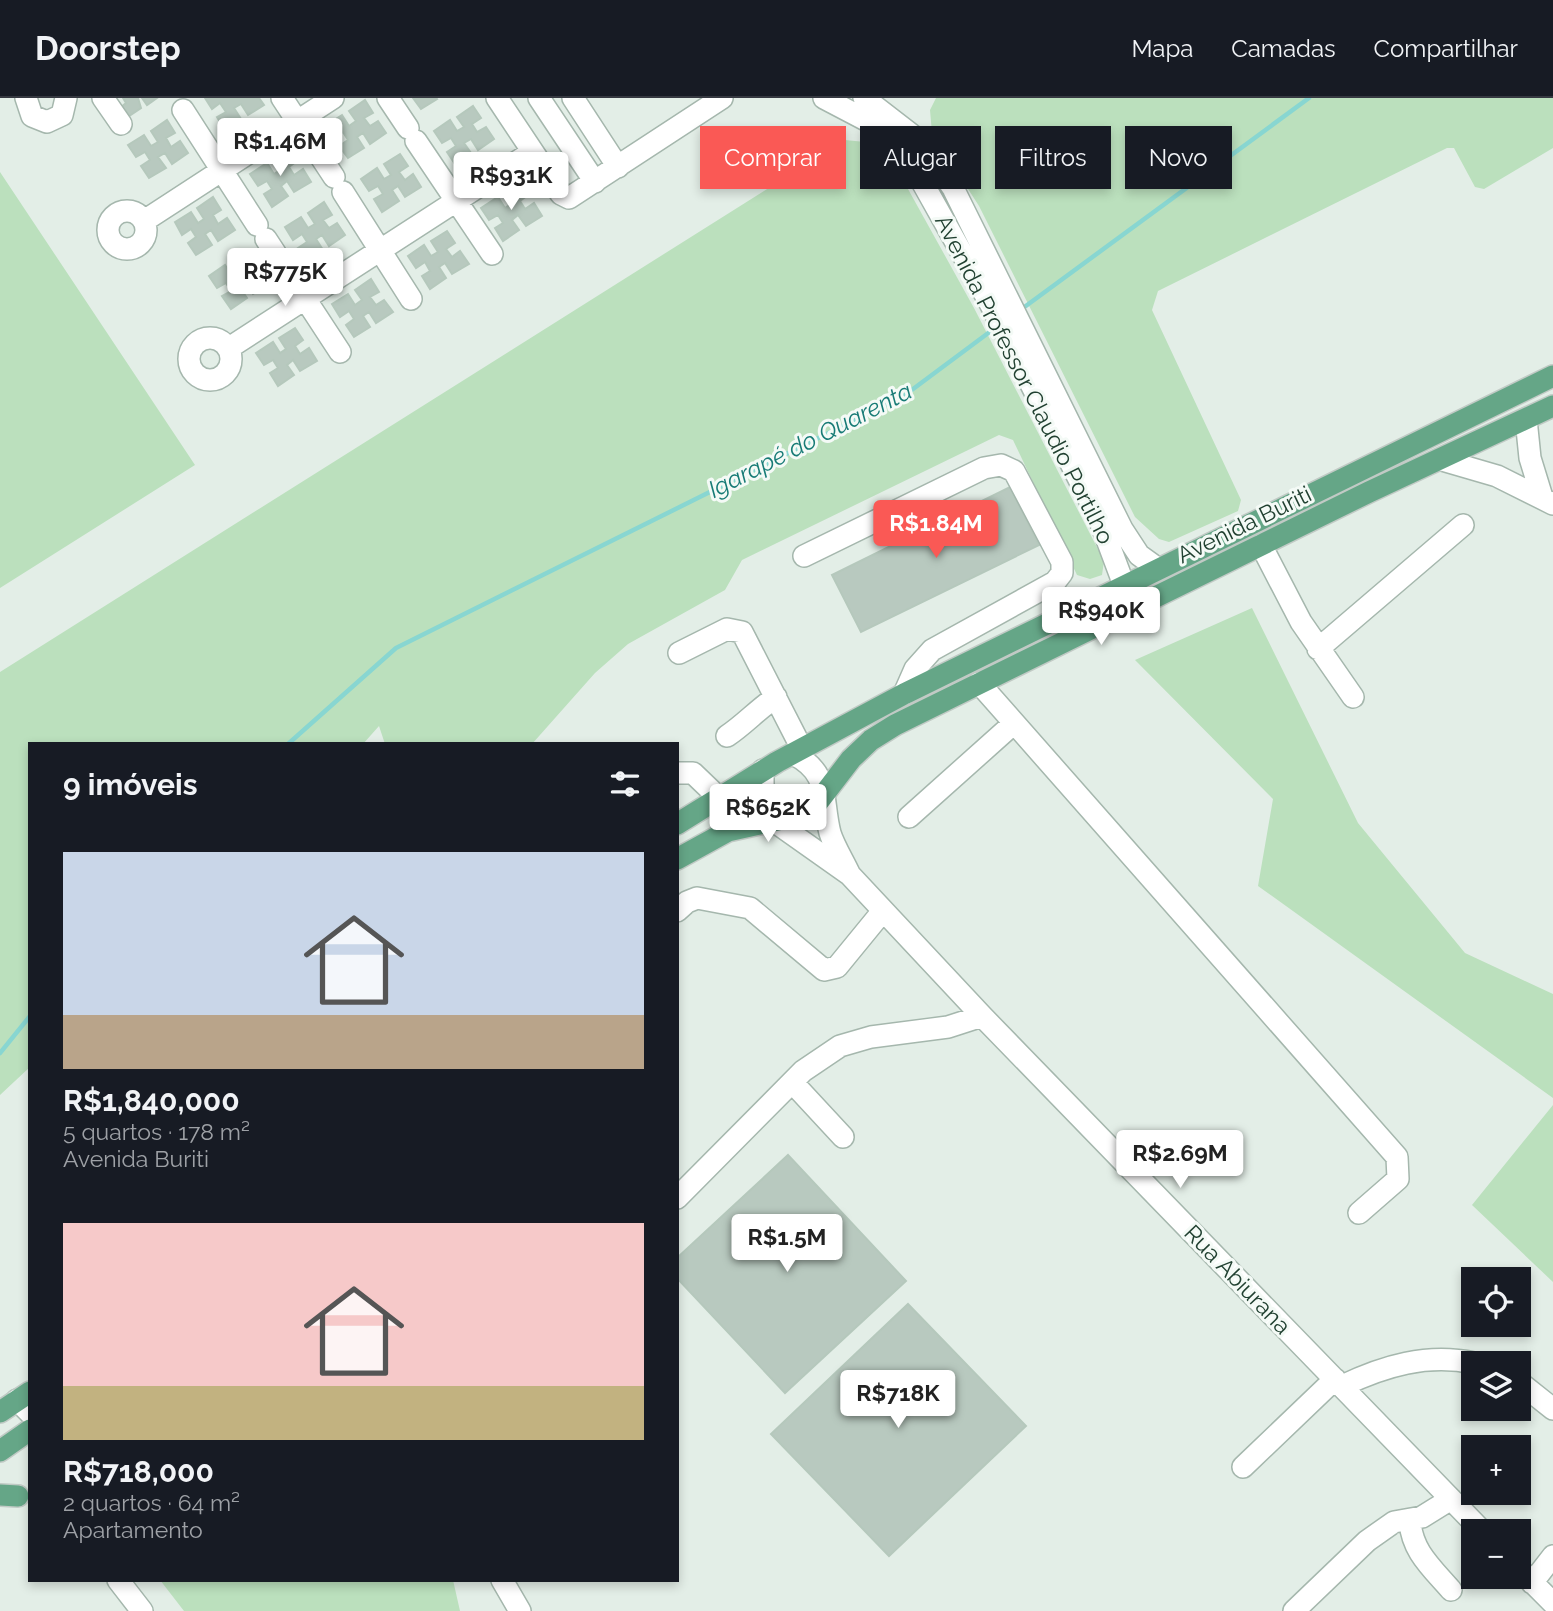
<!DOCTYPE html>
<html lang="pt">
<head>
<meta charset="utf-8">
<style>
  body { margin:0; font-family:Raleway,sans-serif; background:#20242c; color:#f1f3f6; height:100vh; display:flex; flex-direction:column; font-size:26px; white-space:nowrap }
  * { box-sizing:border-box; margin:0 }
  p { font-size:23px; color:#9ea1a6 }
  .icon { flex:none; width:38px; height:38px; fill:none; stroke:currentColor; stroke-width:2; stroke-linecap:round; stroke-linejoin:round }
  .map { position:relative; flex:1; overflow:hidden }
  .drawer { position:absolute; left:28px; top:644px; width:651px; height:840px; display:flex; flex-direction:column; background:#171b24; border-radius:0px; box-shadow:0 4px 10px #0003 }
  .drawer>* { flex:none }
  .top-card { position:absolute; left:700px; top:28px; width:665px; height:63px; display:flex; gap:14px }
  .tools { position:absolute; left:1461px; top:1169px; display:grid; gap:14px }
  .tools a { display:grid; place-items:center; width:70px; height:70px; border-radius:0px; background:#171b24; box-shadow:0 4px 10px #0003; font-size:35px }
  .price { position:absolute; translate:-50% -60px; padding:0 16px; border-radius:7px; background:#fff; color:#222; font-size:23px; line-height:46px; filter:drop-shadow(0 2px 4px #0008) }
  .price::after { content:''; position:absolute; left:50%; top:42px; width:21px; height:16px; margin-left:-10px; background:inherit; clip-path:polygon(0 0,100% 0,50% 100%) }
  .price.current { background:#fa5955; color:#fff }
  ul { padding:0; list-style:none }
  li { display:grid; align-content:center; gap:14px; height:371px; padding:0 35px }
  li span { display:grid; place-items:center; height:217px; border-radius:0px; color:#555 }
  li>.icon { margin-inline-start:auto }
  span .icon { width:126px; height:126px; fill:#fffc; stroke-width:1 }
  li b { font-size:30px }
  h2 { display:flex; justify-content:space-between; align-items:center; height:84px; padding:0 35px; font-size:30px }
  .tag { padding:0 24px; border-radius:0px; background:#171b24; box-shadow:0 4px 10px #0003; font-size:24px; line-height:63px }
  .tag.current { background:#fa5955; color:#fff }
  header { display:flex; align-items:center; gap:42px; box-sizing:border-box; height:98px; padding:0 35px; background:#171b24; border-bottom:2px solid #363941 }
  header strong { font-size:33px }
  nav { display:flex; gap:38px; margin-inline-start:auto; font-size:24px }
  .map>svg:first-child { display:block }
  .green { fill:#bbe0bd }
  .lines { fill:none; stroke-linecap:round; stroke-linejoin:round }
  .stream { stroke:#88d6d1; stroke-width:4.5 }
  .building { fill:#b8c9bf; stroke:#b5c8bc; stroke-width:2 }
  .minor-casing { stroke:#a5b7ad; stroke-width:24 }
  .major-casing { stroke:#c1cac5; stroke-width:24 }
  .minor { stroke:#fff; stroke-width:21 }
  .major { stroke:#65a687; stroke-width:21 }
  .labels { text-anchor:middle; dominant-baseline:central; stroke-width:6; stroke-linejoin:round; paint-order:stroke }
  .street-label { font-size:23px; fill:#214131; stroke:#f4faf6 }
  .water-label { font-size:24px; font-style:italic; fill:#177b76; stroke:#f4faf6 }
</style>
</head>
<body>
<header>
<strong>Doorstep</strong>
<nav><a>Mapa</a><a>Camadas</a><a>Compartilhar</a></nav>
</header>
<div class="map">
<svg width="1553" height="1513" viewBox="0 0 1553 1513">
  <rect width="100%" height="100%" fill="#e3eee7"/>
  <path class="green" d="M936 0H1553V50L1484 91 1475 89 1454 50H1447L1158 193 1152 212 1241 402 1238 413 1169 444 1159 441 1135 419 979 108 932 35 930 12Z
    M845 42 865 44 887 61 908 91 974 210 1104 463 1102 477 1090 481 1077 477 1013 342 999 337 742 462 725 492 628 546 595 575 532 646H385L379 628 363 646H30V969L0 997V574Z
    M0 74 195 367 0 490Z
    M1252 510 1358 725 1465 855 1553 896V1000L1258 788 1273 701 1135 562Z
    M1553 1007V1184L1472 1107Z
    M160 1482H453L460 1513H184Z"/>
  <g class="lines">
    <path class="stream" d="M1019 213 1309 0
      M288 646 396 550 905 297 995 230
      M0 955 30 918"/>
  </g>
  <path class="building" d="M123 0H138L141 10 129 18 126 13 123 15 120 10 126 5Z
    M142 0H157L147 7Z
    M205 0H259L264 7 248 17 241 6 234 10 241 21 225 32 217 19 226 14 220 5 212 11Z
    M413 0H436L437 1 421 11Z
    M365 2 373 15 364 20 370 28 378 23 386 35 370 46 363 35 357 39 364 50 348 60 339 48 348 42 343 34 334 40 326 27 342 17 349 28 356 23 349 13Z
    M473 8 481 20 472 26 477 34 486 29 494 41 478 52 471 41 464 45 471 55 455 66 447 54 456 48 451 40 442 45 434 33 450 22 457 33 464 29 457 19Z
    M167 22 175 35 166 40 171 49 180 43 188 55 172 66 165 55 158 59 166 70 149 80 141 68 150 62 145 54 136 59 128 47 144 37 151 48 158 44 151 33Z
    M289 51 297 63 289 69 294 77 303 71 311 84 294 94 287 83 281 88 288 98 272 109 264 96 272 91 267 83 258 88 250 76 267 65 274 76 280 72 273 61Z
    M400 56 408 68 399 74 405 82 413 76 421 89 405 99 398 88 392 92 399 103 382 114 374 101 383 96 378 88 369 93 361 81 377 70 384 81 391 77 384 66Z
    M520 85 528 97 520 103 525 111 534 105 542 118 526 128 518 117 512 122 519 132 503 143 495 130 503 125 498 117 489 122 481 110 498 99 505 110 511 106 504 95Z
    M213 99 221 112 213 117 218 126 227 120 235 132 218 143 211 132 205 136 212 147 196 157 188 145 196 139 191 131 182 137 175 124 191 114 198 125 204 121 197 110Z
    M324 104 332 117 323 122 329 130 337 125 345 137 329 148 322 137 316 141 323 152 307 162 298 150 307 144 302 136 293 142 285 129 301 119 308 130 315 126 308 115Z
    M447 133 455 145 446 151 452 159 460 153 469 166 452 176 445 165 439 169 446 180 430 191 422 178 430 173 425 164 416 170 408 158 424 147 431 158 438 154 431 143Z
    M248 153 256 165 247 171 253 179 261 173 269 186 253 196 246 185 240 190 247 200 231 211 222 198 231 193 226 185 217 190 209 178 225 167 232 178 239 174 232 163Z
    M371 181 379 194 370 199 376 207 384 202 393 214 376 225 369 214 363 218 370 229 354 239 346 227 354 221 349 213 340 219 332 206 348 196 355 207 362 202 355 192Z
    M295 230 303 242 295 248 300 256 309 250 317 263 300 273 293 262 287 267 294 277 278 288 270 275 278 270 273 262 264 267 256 255 273 244 280 255 286 251 279 240Z
    M1010 389 1039 447 861 534 832 477Z
    M788 1057 906 1183 785 1295 677 1180V1160Z
    M908 1206 1026 1328 889 1458 771 1336Z"/>
  <g class="lines">
    <g class="minor-casing">
      <path id="minor" d="M26 0 32 18 47 24 62 17 66 0
        M103 0 121 26
        M282 0 334 79
        M388 0 408 30
        M497 0 561 96 569 100 722 0
        M539 0 595 84
        M573 0 618 69
        M824 0 866 22 891 42 921 82 991 207 1100 423 1124 487
        M864 0 921 44 953 90 1122 431 1139 457 1157 470
        M183 12 257 127
        M416 43 492 156
        M343 94 411 201
        M108 132a19 19 0 1 1 38 0a19 19 0 1 1-38 0Z
        M144 123 333 0
        M266 141 340 254
        M189 261a21 21 0 1 1 42 0a21 21 0 1 1-42 0Z
        M229 250 532 54
        M1526 321 1530 360 1542 399
        M1442 362 1497 378 1553 406
        M1261 447 1301 524 1353 599
        M804 458 984 370 1001 367 1014 373 1062 464V475L1055 484 932 552 915 571 904 596
        M1318 551 1463 427
        M679 555 727 531 742 534 802 651
        M979 585 1397 1059 1398 1081 1359 1115
        M727 638C745 626 758 611 776 599
        M793 656C831 675 821 700 830 735 834 748 843 762 849 775
        M763 672V699L775 724 850 777 982 918 1482 1433
        M677 675H693L718 699
        M909 719 1013 626
        M677 813 687 804 697 800 750 810 824 872 837 869 882 814
        M792 984 843 1039
        M677 1100 803 973 840 948 871 939 948 929 982 918
        M1519 1284 1553 1311
        M1342 1288C1384 1268 1427 1255 1474 1265
        M17 1302 30 1315
        M1243 1369 1335 1281
        M1410 1422C1411 1452 1431 1469 1451 1492
        M1519 1471 1553 1505
        M118 1482 142 1513
        M502 1482 520 1513
        M1532 1485 1553 1458
        M1294 1513 1367 1443 1394 1424 1422 1419 1451 1401"/>
    </g>
    <g class="major-casing">
      <path id="major" d="M677 726 777 664 904 596 1553 278
        M677 761 728 733 796 718 815 708 851 661 871 642 895 627 1369 394 1553 308
        M0 1314 30 1294
        M0 1353 30 1332
        M0 1397 18 1398"/>
    </g>
    <use href="#minor" class="minor"/>
    <use href="#major" class="major"/>
  </g>
  <g class="labels">
    <g class="street-label">
      <text transform="translate(1025 281) rotate(63)">Avenida Professor Claudio Portilho</text>
      <text transform="translate(1244 426) rotate(-26)">Avenida Buriti</text>
      <text transform="translate(1238 1181) rotate(46)">Rua Abiurana</text>
    </g>
    <g class="water-label">
      <text transform="translate(810 342) rotate(-27)">Igarapé do Quarenta</text>
    </g>
  </g>
</svg>
<div class="tools">
<a><svg class="icon" aria-label="locate" viewBox="0 0 24 24"><circle cx="12" cy="12" r="6"/><path d="M12 2v4M12 18v4M2 12h4M18 12h4"/></svg></a>
<a><svg class="icon" aria-label="layers" viewBox="0 0 24 24"><path d="M12 4l9 5-9 5-9-5zM3 14l9 5 9-5"/></svg></a>
<a>+</a>
<a>−</a>
</div>
<b class="price" style="left:280px;top:80px">R$1.46M</b>
<b class="price" style="left:511px;top:114px">R$931K</b>
<b class="price" style="left:285px;top:210px">R$775K</b>
<b class="price current" style="left:936px;top:462px">R$1.84M</b>
<b class="price" style="left:1101px;top:549px">R$940K</b>
<b class="price" style="left:768px;top:746px">R$652K</b>
<b class="price" style="left:1180px;top:1092px">R$2.69M</b>
<b class="price" style="left:787px;top:1176px">R$1.5M</b>
<b class="price" style="left:898px;top:1332px">R$718K</b>
<div class="top-card">
<a class="tag current">Comprar</a>
<a class="tag">Alugar</a>
<a class="tag">Filtros</a>
<a class="tag">Novo</a>
</div>
<section class="drawer">
<h2>9 imóveis<svg class="icon" aria-label="filters" viewBox="0 0 24 24"><path d="M4 7h16M4 17h16"/><circle cx="9" cy="7" r="2"/><circle cx="15" cy="17" r="2"/></svg></h2>
<ul>
<li><span style="background:linear-gradient(#c9d6e8 75%,#b9a48a 0)"><svg class="icon" aria-label="home" viewBox="0 0 24 24"><path d="M3 11l9-7 9 7M6 9v11h12V9"/></svg></span><div><b>R$1,840,000</b><p>5 quartos · 178 m²</p><p>Avenida Buriti</p></div></li>
<li><span style="background:linear-gradient(#f6c9c9 75%,#c2b280 0)"><svg class="icon" aria-label="home" viewBox="0 0 24 24"><path d="M3 11l9-7 9 7M6 9v11h12V9"/></svg></span><div><b>R$718,000</b><p>2 quartos · 64 m²</p><p>Apartamento</p></div></li>
</ul>
</section>
</div>
</body>
</html>
